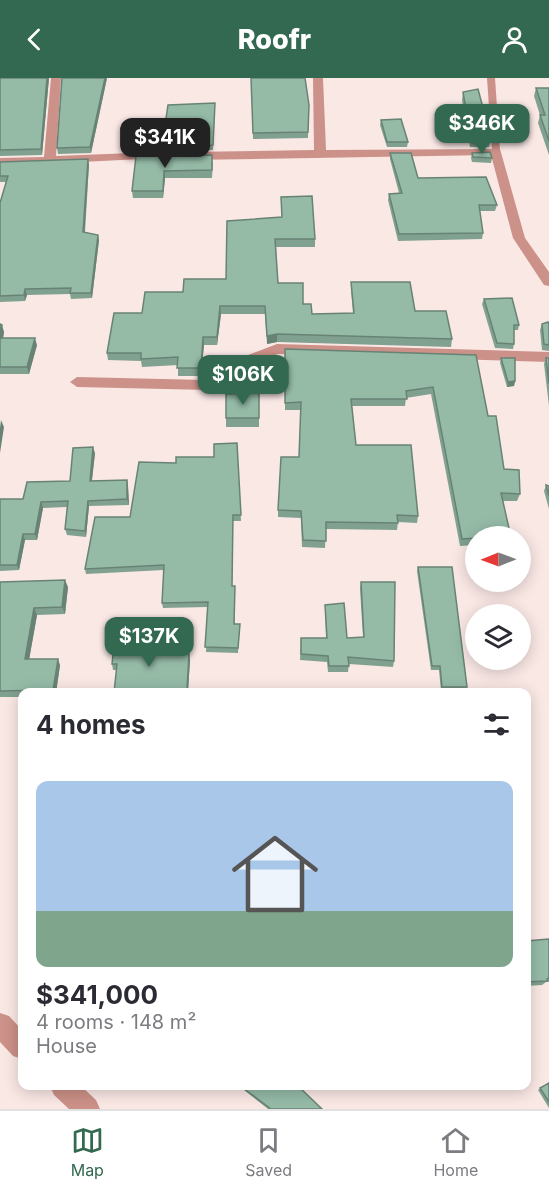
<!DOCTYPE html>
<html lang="en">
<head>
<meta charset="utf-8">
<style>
  body { margin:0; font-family:Inter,sans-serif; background:#f2f2f3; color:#2b2b33; height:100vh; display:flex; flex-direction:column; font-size:22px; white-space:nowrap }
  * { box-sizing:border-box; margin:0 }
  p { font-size:20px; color:#7c7c81 }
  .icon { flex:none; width:33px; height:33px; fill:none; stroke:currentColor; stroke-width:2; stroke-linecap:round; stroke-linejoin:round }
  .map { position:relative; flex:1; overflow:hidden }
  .details { position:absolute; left:18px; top:610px; width:513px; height:402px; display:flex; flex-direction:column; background:#fff; border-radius:12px; box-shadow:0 3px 15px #0003 }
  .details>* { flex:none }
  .needle { width:39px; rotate:269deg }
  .fabs { position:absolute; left:465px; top:448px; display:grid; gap:12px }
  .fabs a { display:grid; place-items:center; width:66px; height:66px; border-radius:50%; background:#fff; box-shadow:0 3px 15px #0003; font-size:30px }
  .price { position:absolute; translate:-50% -51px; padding:0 14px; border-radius:12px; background:#336950; color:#fff; font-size:20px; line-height:39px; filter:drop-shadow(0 2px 3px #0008) }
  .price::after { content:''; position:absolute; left:50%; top:36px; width:18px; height:14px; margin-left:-9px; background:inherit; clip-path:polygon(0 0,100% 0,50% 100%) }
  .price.selected { background:#222; color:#fff }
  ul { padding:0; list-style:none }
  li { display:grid; align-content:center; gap:12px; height:318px; padding:0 18px }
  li+li { border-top:2px solid #e1e1e2 }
  li span { display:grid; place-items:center; height:186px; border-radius:12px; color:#555 }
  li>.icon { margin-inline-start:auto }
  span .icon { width:108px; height:108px; fill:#fffc; stroke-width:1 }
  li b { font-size:26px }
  h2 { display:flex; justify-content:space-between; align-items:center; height:72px; padding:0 18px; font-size:26px }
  header { display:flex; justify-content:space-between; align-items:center; height:78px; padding:0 18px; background:#336950; color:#fff; font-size:27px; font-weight:800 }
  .dock { display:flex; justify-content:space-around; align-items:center; height:84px; border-top:2px solid #e1e1e2; background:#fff; font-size:16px; color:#7c7c81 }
  .dock a { display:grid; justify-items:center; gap:3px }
  .dock .selected { color:#336950 }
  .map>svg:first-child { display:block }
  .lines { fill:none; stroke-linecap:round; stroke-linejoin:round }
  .service { fill:#cc9188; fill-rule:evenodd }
  .minor { fill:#cc9188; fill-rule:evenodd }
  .tertiary { fill:#cc9188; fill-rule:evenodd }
  .wall { fill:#80a190 }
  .shaded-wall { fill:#688375 }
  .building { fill:#95bba7; stroke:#688375; stroke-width:1.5 }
</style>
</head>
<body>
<header><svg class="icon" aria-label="back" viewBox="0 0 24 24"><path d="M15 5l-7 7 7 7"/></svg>Roofr<svg class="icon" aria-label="person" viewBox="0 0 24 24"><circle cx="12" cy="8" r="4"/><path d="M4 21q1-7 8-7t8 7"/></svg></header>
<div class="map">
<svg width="549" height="1031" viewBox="0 0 549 1031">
  <rect width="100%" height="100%" fill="#fae8e5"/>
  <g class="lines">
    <path class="service" d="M487 0H495L500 73 496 76 492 73Z"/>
    <path class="minor" d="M51 0H61L56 78 158 74 164 78 162 80 0 88V80L44 79Z
      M313 0H323L326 72 500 71 525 160 549 194V208L544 207 513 160 491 77 188 82 182 78 188 74 314 72Z
      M277 266 549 274V284L278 276 253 285 208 312 77 309 70 304 77 299 205 302 243 279Z"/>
    <path class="tertiary" d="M0 935 9 938 22 952V981L13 978 0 964Z
      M50 1008H81L96 1022 100 1031H69L54 1017Z"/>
  </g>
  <path class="wall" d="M0 0H49L42 77 0 78Z
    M107 0 91 75 58 76 57 70Z
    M251 0 309 27 308 60 253 61Z
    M536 10H549V77L538 45 540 37 534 18Z
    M463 14 491 60 489 69H470L462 22Z
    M215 30 213 72 138 74 137 69 164 54Z
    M381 42 408 64 407 69H387L380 47Z
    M390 75 418 100 497 127 495 133H480L483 155 482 161 398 163 388 122 389 116 399 115 390 81Z
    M472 75 492 80 491 85 472 84 471 80Z
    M136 78 213 84 212 100H165L163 120H133L132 113Z
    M0 84 89 86 85 155 99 162 92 220 71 221 70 216 27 217 25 223 0 224V125L7 104H0Z
    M227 143 315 161V169H276L278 205 303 226 312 236 353 235 351 212V204L415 233 452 261 451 269 277 264 267 266 265 236H221L217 267H204L201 298H178V287L142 289 141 283 108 282 107 275 142 235 183 214 226 201Z
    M484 221 519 247 518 252H514V266L513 271 495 270 482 226Z
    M0 246 4 254 3 260 37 267 29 296H0Z
    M542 246H549V273L542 272 540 252Z
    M285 271 476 277 488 338 504 391 520 416 517 423H503L476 459V467L460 468 431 316 406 320 405 328H352L356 367 418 438 417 445 398 444 397 452 326 451 325 470 302 469 301 440 278 439V432L299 379 301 332H285Z
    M501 280 515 303 514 308 507 309 500 285Z
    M546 280H549V328L544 286Z
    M259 315V349H226V340Z
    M237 365 241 443H233L232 508 235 546H240L238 575 206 574 208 529 163 530 162 525 164 492 86 496 85 491 130 439 214 379Z
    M95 375 92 403 127 402 128 408 129 427 89 428 86 459 67 457 65 451 67 429 43 430 37 462H25L19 492 0 493V421H23L70 403Z
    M546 407 549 408V431L544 413Z
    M418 489 467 609 466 613H441L439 592H431L417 493Z
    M0 504 68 509 65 536 37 537 29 581 60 587 56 615H22V619H0Z
    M361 504 394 583 393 589 349 586 348 594H328L327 584 300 582 301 560H326L325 527 347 560 363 559 360 511Z
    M145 556 143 576 190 582 188 611 114 615 117 592H113L112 586Z
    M549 861V904H546L542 907 526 908V863Z
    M549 1004V1030L538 1012Z
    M243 1010 322 1031H268L244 1012Z"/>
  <path class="shaded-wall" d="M47 0H49L42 77 41 71Z
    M105 0H107L91 75 90 69Z
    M88 81 89 86 84 160 83 154Z
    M164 93 165 100 163 120V113Z
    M98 157 99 162 92 220 91 215Z
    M25 211 27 217 25 223 24 217Z
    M220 228 221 236 217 267V259Z
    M2 247 4 254 2 267 0 262V257Z
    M277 256V264L267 266V258Z
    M203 259 204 267 201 298V290Z
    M35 260 37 267 29 296 27 289Z
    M515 303 514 308 507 309 508 304Z
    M1 342 4 349 0 375V350Z
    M93 369 95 375 91 409 90 403Z
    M127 402 128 408 129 427 127 421Z
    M88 423 89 428 86 459 85 453Z
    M41 424 43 430 37 462 35 456Z
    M23 456 25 462 19 492 17 487Z
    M65 502 68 509 65 536 62 529Z
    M34 530 37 537 28 588 25 581Z
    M144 551 145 556 142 582 141 576Z
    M189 576 190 582 188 615 187 611Z
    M58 581 60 587 56 615H54L53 612Z"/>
  <path class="building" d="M0 0H47L41 71 0 72Z
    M62 0H105L90 69 57 70Z
    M251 0H305L309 27 308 54 253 55Z
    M536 10H549V63L540 37H545Z
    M478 11 491 60H471L463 14Z
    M215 25 213 67 137 69 139 54H164L168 27Z
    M401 41 408 64H387L381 42Z
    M490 74 492 80 473 79 472 75Z
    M390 75H411L418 100 486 99 497 127H479L483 155 399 156 389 116 402 115Z
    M212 77V92L164 93 163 113H132L136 78Z
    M88 81 83 154 98 157 91 215H70L71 210 25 211 24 217 0 218V125L8 98H0V84Z
    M312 118 315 161H275L278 205H303V226H311L312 236 354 235 351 204H410L415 233H446L452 261 277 256 267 258 265 228H220L217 259H203L201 290H177L178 279 141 281V275H107L114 235H142L145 214H183L184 201H226L227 143 282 139 281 119Z
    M512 220 519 247H514V266L497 265 484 221Z
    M548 244 549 246V267L544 266 542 246Z
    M0 246 2 247 0 257Z
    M0 260H35L27 289H0Z
    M285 271 476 277 488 338H496L504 391 519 392 520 416 501 415 511 459H476V460L462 461 433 309 406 313 407 321H351L356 367H411L418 438 397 437 398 445 326 444V463L303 462 301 433 278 432 281 379H299L301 324 285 325Z
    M501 280H515V303L508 304Z
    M546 280H549V306Z
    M259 315V340H226V316Z
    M237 365 241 437H233L232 508H235L234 546H240L238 570 205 569 208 524 162 525 164 487 85 491 95 439H130L139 384 176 385V379H214V366Z
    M93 369 90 403 127 402V421L88 423 85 453 65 451 68 423 41 424 35 456H23L17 487H0V421H23L27 404 70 403 73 370Z
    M546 407 549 408V418Z
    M418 489H452L467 609H442L440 588H432Z
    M65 502 62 529 34 530 25 581H58L53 612 0 613V504Z
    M361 504H395L394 583 348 579 349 588H329L328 578 301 576V560H327L325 527 344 525 347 560 364 559Z
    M116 550 144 551 141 576H189L187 611 234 613V615H114L117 586H112Z
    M549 861V900L547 901V903L526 904V863Z
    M549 1005V1024L540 1010Z
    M244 1008H298L322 1031H271L243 1010Z"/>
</svg>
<div class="fabs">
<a><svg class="needle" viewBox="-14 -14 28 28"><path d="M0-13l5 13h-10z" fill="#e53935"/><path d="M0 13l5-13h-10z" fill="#7c7c81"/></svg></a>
<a><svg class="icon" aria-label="layers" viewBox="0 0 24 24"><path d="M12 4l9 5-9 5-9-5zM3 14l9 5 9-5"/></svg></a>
</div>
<b class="price" style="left:482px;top:77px">$346K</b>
<b class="price selected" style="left:165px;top:91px">$341K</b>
<b class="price" style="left:243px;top:328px">$106K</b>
<b class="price" style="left:149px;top:590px">$137K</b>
<section class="details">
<h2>4 homes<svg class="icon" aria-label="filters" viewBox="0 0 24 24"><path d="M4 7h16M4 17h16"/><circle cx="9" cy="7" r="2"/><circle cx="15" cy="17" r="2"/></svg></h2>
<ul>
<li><span style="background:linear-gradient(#a9c7e8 70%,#7fa58c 0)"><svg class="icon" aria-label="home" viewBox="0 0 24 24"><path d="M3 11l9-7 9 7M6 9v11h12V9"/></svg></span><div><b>$341,000</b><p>4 rooms · 148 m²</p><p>House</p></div></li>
</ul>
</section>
</div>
<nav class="dock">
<a class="selected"><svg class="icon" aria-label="map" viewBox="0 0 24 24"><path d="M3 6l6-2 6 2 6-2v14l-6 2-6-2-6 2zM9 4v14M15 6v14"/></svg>Map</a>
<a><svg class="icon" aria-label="saved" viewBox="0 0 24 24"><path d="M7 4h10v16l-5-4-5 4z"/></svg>Saved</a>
<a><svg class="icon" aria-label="home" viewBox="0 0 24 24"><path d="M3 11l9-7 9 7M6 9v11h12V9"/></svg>Home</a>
</nav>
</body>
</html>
